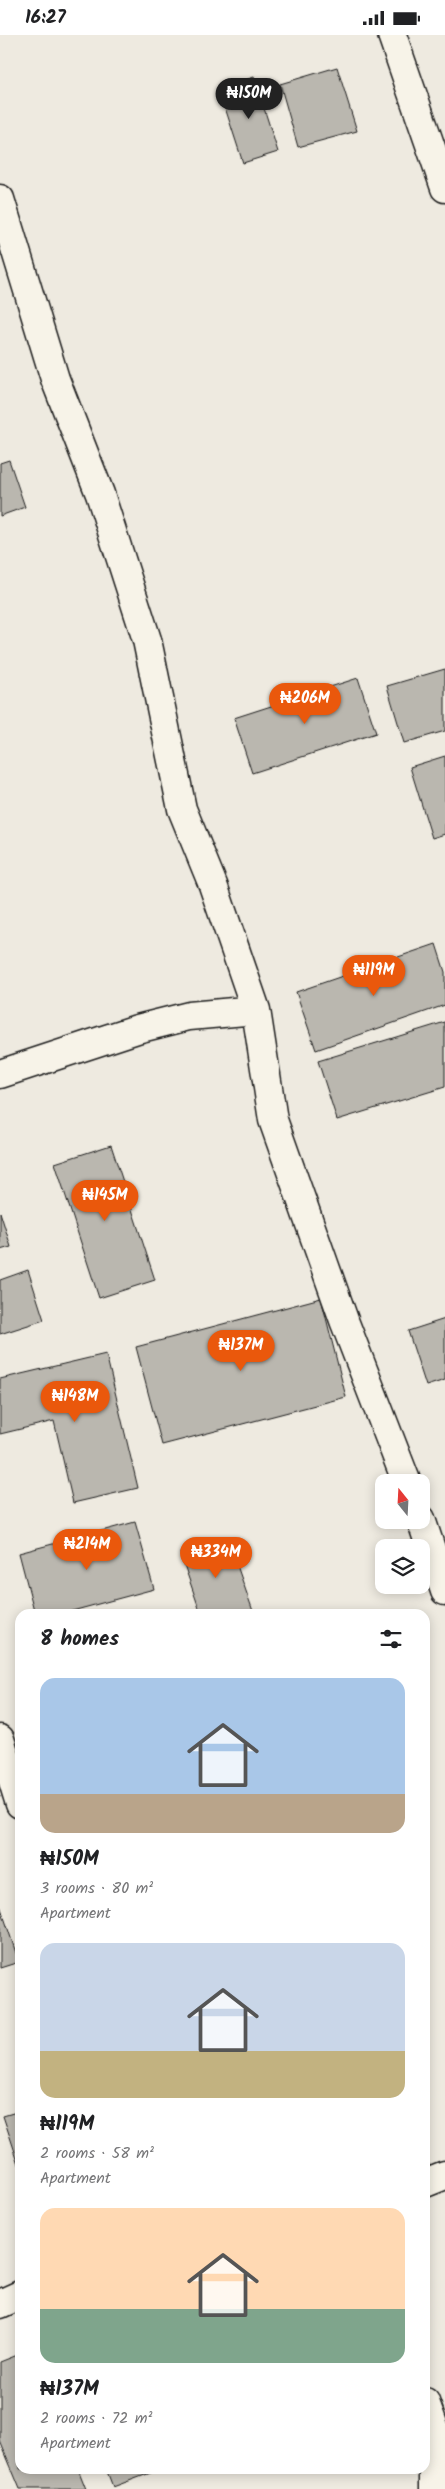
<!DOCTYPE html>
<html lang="en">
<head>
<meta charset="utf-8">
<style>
  body { margin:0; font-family:Kalam,sans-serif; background:#f6f6f6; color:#202124; height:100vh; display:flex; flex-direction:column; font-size:19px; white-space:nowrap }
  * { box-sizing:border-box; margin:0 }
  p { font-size:16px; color:#757577 }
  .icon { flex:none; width:28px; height:28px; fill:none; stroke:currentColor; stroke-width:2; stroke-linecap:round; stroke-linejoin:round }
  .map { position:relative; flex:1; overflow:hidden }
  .panel { position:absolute; left:15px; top:1574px; width:415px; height:865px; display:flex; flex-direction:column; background:#fff; border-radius:15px; box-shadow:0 2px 12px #0003 }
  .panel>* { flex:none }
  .needle { width:32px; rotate:342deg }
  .fabs { position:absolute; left:375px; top:1439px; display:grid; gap:10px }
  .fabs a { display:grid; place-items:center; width:55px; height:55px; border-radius:10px; background:#fff; box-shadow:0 2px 12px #0003; font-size:25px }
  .price { position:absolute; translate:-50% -42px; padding:0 11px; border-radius:18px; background:#ea580c; color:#fff; font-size:16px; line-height:32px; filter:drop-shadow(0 1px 2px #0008) }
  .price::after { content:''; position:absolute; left:50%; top:30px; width:15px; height:11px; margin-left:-8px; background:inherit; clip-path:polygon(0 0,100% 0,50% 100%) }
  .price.active { background:#222; color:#fff }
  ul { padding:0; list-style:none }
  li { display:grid; align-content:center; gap:10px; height:265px; padding:0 25px }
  li span { display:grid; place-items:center; height:155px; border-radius:15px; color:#555 }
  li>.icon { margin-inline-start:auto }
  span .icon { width:90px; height:90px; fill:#fffc; stroke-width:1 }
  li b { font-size:21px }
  h2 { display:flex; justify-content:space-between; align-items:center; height:60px; padding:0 25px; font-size:21px }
  .status { display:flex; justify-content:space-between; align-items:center; height:35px; padding:0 25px; background:#fff; direction:ltr }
  .status svg { height:14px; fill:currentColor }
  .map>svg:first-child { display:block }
  .building { fill:#bab7af; stroke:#1c1c1c }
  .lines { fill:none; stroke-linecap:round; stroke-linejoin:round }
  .minor-casing { stroke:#1c1c1c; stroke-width:31 }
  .minor { stroke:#f7f3e8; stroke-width:28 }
</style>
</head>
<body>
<div class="status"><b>16:27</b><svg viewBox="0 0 49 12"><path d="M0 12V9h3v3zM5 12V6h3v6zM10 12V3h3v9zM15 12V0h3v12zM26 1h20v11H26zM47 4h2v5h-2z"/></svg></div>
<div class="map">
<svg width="445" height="2454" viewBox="0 0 445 2454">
  <rect width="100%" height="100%" fill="#eeeae0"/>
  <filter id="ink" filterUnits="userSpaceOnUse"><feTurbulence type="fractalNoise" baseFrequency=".02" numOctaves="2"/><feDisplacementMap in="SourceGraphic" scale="10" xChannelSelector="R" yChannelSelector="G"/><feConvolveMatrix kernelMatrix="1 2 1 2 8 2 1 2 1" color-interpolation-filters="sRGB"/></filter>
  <g filter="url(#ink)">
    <path class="building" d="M337 32 357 96 298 112 280 49Z
      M254 42 278 117 243 128 219 54Z
      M9 425 25 472 0 481V428Z
      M445 634V696L404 708 387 651Z
      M358 643 376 698 252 738 234 683Z
      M445 721V799L432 803 410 732Z
      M436 909 445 937V970L316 1015 296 957Z
      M445 987V1052L337 1085 318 1026Z
      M111 1110 155 1245 99 1263 55 1128Z
      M0 1177 11 1212 0 1215Z
      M28 1235 44 1285 0 1299V1245Z
      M321 1263 346 1362 162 1410 136 1312Z
      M445 1284V1345L426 1351 408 1296Z
      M106 1319 138 1453 73 1468 54 1386 0 1399V1344Z
      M135 1487 154 1554 61 1579H35L19 1518Z
      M227 1502 254 1579H201L180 1518Z
      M0 1870 19 1927 0 1933Z
      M20 2076V2132L3 2081Z
      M20 2319V2434H78L86 2454H20L0 2406V2327Z
      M106 2434H161L113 2452Z"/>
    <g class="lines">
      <g class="minor-casing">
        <path id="minor" d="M392 0 445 153
          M0 164 55 344 100 459 147 605 182 774 213 850 256 975 273 1085 345 1288 407 1448
          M0 1039 137 994 189 981 256 975
          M421 1484 445 1556
          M0 1704 20 1769
          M425 2148 445 2140
          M0 2269 20 2260
          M425 2367 434 2392V2454"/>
      </g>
      <use href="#minor" class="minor"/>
    </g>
  </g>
</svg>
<div class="fabs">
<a><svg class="needle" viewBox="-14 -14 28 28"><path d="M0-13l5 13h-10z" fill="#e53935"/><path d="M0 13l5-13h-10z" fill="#757577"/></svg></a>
<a><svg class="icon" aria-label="layers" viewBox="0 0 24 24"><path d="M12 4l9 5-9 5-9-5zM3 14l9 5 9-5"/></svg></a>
</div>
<b class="price active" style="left:249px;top:85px">₦150M</b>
<b class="price" style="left:305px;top:690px">₦206M</b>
<b class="price" style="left:374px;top:962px">₦119M</b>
<b class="price" style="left:105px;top:1187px">₦145M</b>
<b class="price" style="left:241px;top:1337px">₦137M</b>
<b class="price" style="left:75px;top:1388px">₦148M</b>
<b class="price" style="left:87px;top:1536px">₦214M</b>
<b class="price" style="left:216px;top:1544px">₦334M</b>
<section class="panel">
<h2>8 homes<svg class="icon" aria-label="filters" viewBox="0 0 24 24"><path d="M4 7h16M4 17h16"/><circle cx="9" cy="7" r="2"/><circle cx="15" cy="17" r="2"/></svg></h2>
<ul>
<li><span style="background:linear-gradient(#a9c7e8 75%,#b9a48a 0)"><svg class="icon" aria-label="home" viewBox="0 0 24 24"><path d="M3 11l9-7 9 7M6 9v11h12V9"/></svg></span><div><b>₦150M</b><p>3 rooms · 80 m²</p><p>Apartment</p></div></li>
<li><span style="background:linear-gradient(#c9d6e8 70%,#c2b280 0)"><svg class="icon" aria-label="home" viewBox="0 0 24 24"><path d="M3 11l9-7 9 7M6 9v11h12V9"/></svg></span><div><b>₦119M</b><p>2 rooms · 58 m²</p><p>Apartment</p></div></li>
<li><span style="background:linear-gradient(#ffd9b3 65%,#7fa58c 0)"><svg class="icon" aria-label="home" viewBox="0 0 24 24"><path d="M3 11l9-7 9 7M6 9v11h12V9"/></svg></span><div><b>₦137M</b><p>2 rooms · 72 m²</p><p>Apartment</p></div></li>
</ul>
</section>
</div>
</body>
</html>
